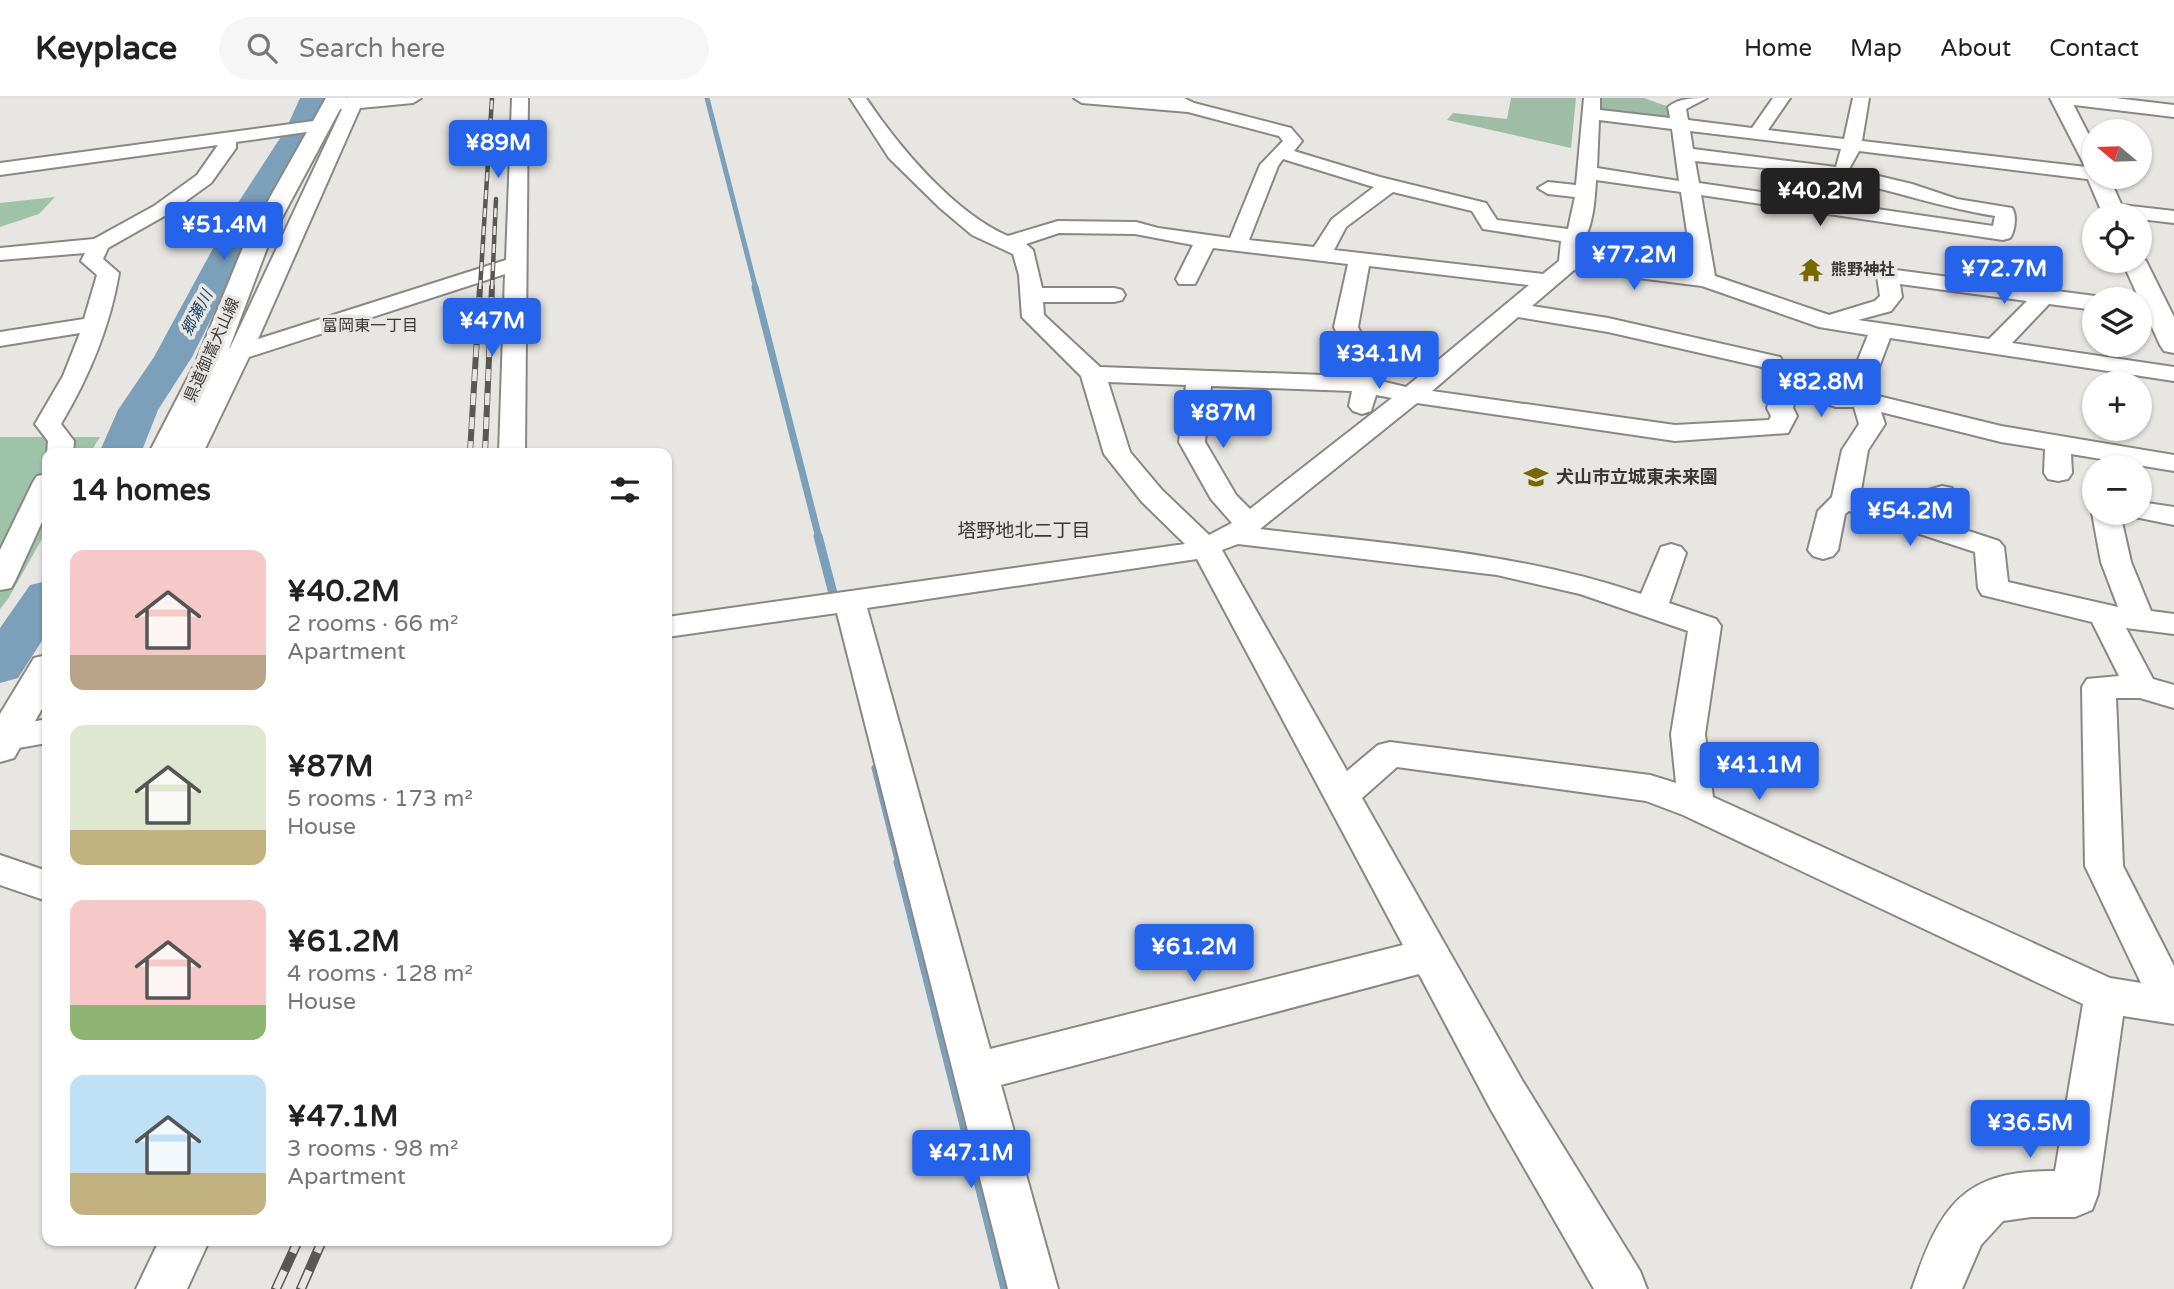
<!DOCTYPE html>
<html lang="en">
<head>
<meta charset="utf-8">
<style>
  body { margin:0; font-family:"Varela Round","Noto Sans JP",sans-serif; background:#f6f6f6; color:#222; height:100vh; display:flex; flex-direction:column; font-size:26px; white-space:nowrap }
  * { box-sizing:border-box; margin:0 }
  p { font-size:23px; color:#767676 }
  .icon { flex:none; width:38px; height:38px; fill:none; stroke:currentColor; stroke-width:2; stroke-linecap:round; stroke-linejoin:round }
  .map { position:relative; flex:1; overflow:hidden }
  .sheet { position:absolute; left:42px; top:350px; width:630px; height:798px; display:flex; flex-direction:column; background:#fff; border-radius:14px; box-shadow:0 2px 5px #0004 }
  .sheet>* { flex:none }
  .needle { width:46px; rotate:289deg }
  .fabs { position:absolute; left:2082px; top:21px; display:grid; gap:14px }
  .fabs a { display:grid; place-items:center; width:70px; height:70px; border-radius:50%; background:#fff; box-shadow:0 2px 5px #0004; font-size:35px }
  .price { position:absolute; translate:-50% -60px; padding:0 16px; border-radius:7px; background:#2563eb; color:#fff; font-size:23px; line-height:46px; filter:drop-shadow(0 2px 4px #0008) }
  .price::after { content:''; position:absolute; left:50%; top:42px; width:21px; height:16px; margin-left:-10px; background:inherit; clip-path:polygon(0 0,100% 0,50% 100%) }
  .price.current { background:#222; color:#fff }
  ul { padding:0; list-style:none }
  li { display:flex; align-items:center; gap:21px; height:175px; padding:0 28px }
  li span { display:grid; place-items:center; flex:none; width:196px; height:140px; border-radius:14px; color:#555 }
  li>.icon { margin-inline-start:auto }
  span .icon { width:84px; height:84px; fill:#fffc; stroke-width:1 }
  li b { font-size:30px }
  h2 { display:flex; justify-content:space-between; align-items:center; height:84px; padding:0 28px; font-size:30px }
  header { display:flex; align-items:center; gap:42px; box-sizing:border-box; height:98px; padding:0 35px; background:#fff; border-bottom:2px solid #e0e0e0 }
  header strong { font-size:33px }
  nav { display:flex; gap:38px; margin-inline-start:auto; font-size:24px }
  .search { width:490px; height:63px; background:#f6f6f6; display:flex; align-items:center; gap:18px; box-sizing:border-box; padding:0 24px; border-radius:38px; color:#767676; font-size:26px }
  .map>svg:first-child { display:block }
  .green { fill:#9fbca6 }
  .forest { fill:#9fc3a8 }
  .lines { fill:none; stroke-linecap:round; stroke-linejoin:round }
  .stream-far3 { stroke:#7ca0ba; stroke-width:5 }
  .stream-far2 { stroke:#7ca0ba; stroke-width:7 }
  .stream-far1 { stroke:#7ca0ba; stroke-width:9 }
  .stream { stroke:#7ca0ba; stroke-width:11 }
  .river { fill:#7ca0ba; fill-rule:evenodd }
  .minor-casing { stroke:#898884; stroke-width:4 }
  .secondary-casing { stroke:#898884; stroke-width:4 }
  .primary-casing { stroke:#898884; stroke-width:4 }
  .minor { fill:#fff; fill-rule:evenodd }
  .secondary { fill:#fff; fill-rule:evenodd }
  .primary { fill:#fff; fill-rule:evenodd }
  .rail-far2-casing { stroke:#585856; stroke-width:4.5 }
  .rail-far1-casing { stroke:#585856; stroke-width:6 }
  .rail-casing { stroke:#585856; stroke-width:10 }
  .rail-far2 { stroke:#e7e6e2; stroke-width:2.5; stroke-dasharray:9; stroke-linecap:butt }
  .rail-far1 { stroke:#e7e6e2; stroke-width:4.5; stroke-dasharray:12; stroke-linecap:butt }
  .rail { stroke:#e7e6e2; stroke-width:7; stroke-dasharray:20; stroke-linecap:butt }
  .labels { text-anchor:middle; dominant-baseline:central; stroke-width:7; stroke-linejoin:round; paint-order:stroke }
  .far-poi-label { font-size:16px; font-weight:bold; fill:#383836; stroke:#e7e6e2; text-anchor:start }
  .far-water-label { font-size:16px; font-style:italic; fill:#123f5b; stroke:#e7e6e2 }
  .far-neighbourhood-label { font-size:16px; fill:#383836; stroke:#e7e6e2 }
  .far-street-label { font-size:16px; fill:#383836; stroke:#e7e6e2 }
  .poi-label { font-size:18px; font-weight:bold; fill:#383836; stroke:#e7e6e2; text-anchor:start }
  .neighbourhood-label { font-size:19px; fill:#383836; stroke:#e7e6e2 }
</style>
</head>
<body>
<header>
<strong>Keyplace</strong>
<div class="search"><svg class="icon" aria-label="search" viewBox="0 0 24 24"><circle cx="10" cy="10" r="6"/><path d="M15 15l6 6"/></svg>Search here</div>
<nav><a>Home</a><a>Map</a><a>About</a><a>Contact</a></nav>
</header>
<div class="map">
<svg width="2174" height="1191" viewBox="0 0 2174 1191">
  <rect width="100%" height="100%" fill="#e7e6e2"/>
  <path class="green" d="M1511 0H1576L1571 50 1447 22 1453 15 1507 21Z
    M1599 0H1644L1669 9 1670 23 1598 14Z"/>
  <path class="forest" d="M55 99 39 116 0 129V105Z
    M0 339H100L90 355H47V432L8 501 0 511Z"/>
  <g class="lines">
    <path class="stream-far3" d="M707 0 756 191"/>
    <path class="stream-far2" d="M755 189 819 440"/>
    <path class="stream-far1" d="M818 438 836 507
      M876 670 900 766"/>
    <path class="stream" d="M899 764 1006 1191"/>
    <path class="river" d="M300 0H326L314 31 268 108 192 259 158 312 141 355H99L118 312 154 259 236 108 286 31Z
      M47 483V535L18 580 0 585V530L30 487Z"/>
    <g class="minor-casing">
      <path id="minor" d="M348 0H421L413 5 360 10 258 241 506 162 512 0H528L525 355H499L505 176 249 259 203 355H177L222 265 214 259 218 254 230 250 342 11H329L326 7 329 3Z
        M850 0H866C898 48 954 115 1008 138L1058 123 1136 124 1158 130 1230 140 1260 67 1283 43 1279 38 1188 14 1082 5 1074 0H1184L1194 5 1291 30 1302 43 1294 53 1380 79 1486 105 1497 122 1568 131 1575 99 1548 96 1538 90 1548 84 1576 87 1584 0H1600V12L1670 20 1668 9C1679 0 1693 0 1707 0L1686 11 1688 22 1752 30 1773 0H1790L1768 32 1844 41 1853 0H1869L1862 43 2095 70V79L2102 80 2095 82 1859 53 1849 71 1912 86 1957 101 2012 110C2017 117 2015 133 2010 140L2003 142 1701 97 1715 178 1829 217 1875 203 1880 198 1877 178 1880 173 1888 171 2095 198 2104 201H2095V212L2049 206 2012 245 2174 269V283L1890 240 1870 293 1874 297 2001 328 2174 357V373L2071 356 2072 375 2068 381 2058 383 2048 381 2044 375 2045 351 2001 344 1881 314 1885 326 1868 352 1860 398 1905 412 1911 397 1942 388 1952 390 1956 396 1952 402 1934 408 1932 421 1999 443 2004 449 2008 484 2118 509 2101 464 2092 415 2095 411V415H2120L2131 464 2151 513 2174 516V536L2126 530 2153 581 2174 587V610L2140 600H2116L2123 768 2174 868V926L2123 918 2098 1096 2092 1112 2075 1119H2031L2003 1123 1981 1147 1962 1191H1912C1940 1109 1962 1072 2055 1073L2083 906 1683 717 1646 703 1397 669 1362 700 1522 982 1640 1173 1647 1191H1594L1490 1010 1419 876 1001 987 1058 1191H1008L837 515 667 539V519L1185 446 1142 404 1104 356 1081 278 1022 219 1019 177 1013 156 972 137 940 110 889 60ZM1599 22 1672 31 1679 83 1597 70ZM1690 33 1841 51 1836 69 1693 51ZM1283 61 1367 87 1374 89 1332 121 1314 149 1249 142 1278 68ZM1695 63C1744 69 1796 71 1844 82 1895 93 1943 110 1995 118L1993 128 1699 85ZM1596 82 1681 94 1693 174 1580 160C1581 147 1584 144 1588 133 1594 117 1595 98 1596 82ZM1393 94 1472 113 1483 131 1561 143 1559 163 1543 176 1334 152 1346 129ZM1059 135 1135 136 1193 147 1176 181 1179 186H1195L1213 150 1348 166 1334 229 1343 249 1350 278 1100 269 1044 217 1043 204H1114L1122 202 1125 197 1122 192 1114 190H1042L1033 152 1026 146ZM1369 168 1529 187 1406 289 1376 282 1367 249 1358 229ZM1574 172 1702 188 1819 229 1868 237 1845 294 1795 282 1780 259 1608 220 1532 208ZM1900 186 2027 203 1989 241 1858 222 1891 213 1902 199ZM1518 219 1608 234 1762 269 1774 287 1767 310 1771 318 1769 322 1675 327 1432 293ZM1108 284 1186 287 1179 344 1211 401 1232 425 1209 437 1162 392 1130 354ZM1211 288 1352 293 1349 308 1353 313 1362 316 1371 313 1376 297 1392 300 1250 411 1236 397 1205 344ZM1796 297 1836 309H1854L1859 326 1842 352 1832 399 1818 413 1808 452 1813 458 1823 461 1833 458 1838 452 1845 416 1849 413 1975 454 1978 490 1982 497 2092 524 2119 578 2087 581 2082 589 2085 768 2141 885 2110 880 1713 699 1705 636 1721 528 1716 521 1669 505 1686 455 1681 449 1671 446 1661 449 1641 496C1518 454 1388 446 1260 431L1417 305 1675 343 1788 335 1797 318 1793 310ZM1238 446 1497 477 1580 496 1688 533 1671 636 1676 685 1650 677 1390 644 1378 647 1347 673 1222 452ZM1197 461 1403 847 990 951 867 510Z
        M321 22 330 27 327 31 236 44V50L211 85 168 116 108 150 103 161 119 175C110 229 89 279 61 326L74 343 73 355 47 356 48 343 35 326 63 278 80 235 0 248V234L84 221 97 177 81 163 85 155 0 162V150L94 141 154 108 197 77 218 47 0 77V65Z
        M2113 106 2174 113V125L2140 121V117L2106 116 2103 112 2106 108Z
        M47 376V413L15 483 11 490 0 492V452L33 384 37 378Z
        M2140 404 2174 409V427L2130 418 2128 415H2140Z
        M47 621V645L7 652 0 650V630Z
        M0 757 47 773V803L0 787Z
        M159 1143H209L187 1191H136Z"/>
    </g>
    <g class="secondary-casing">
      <path id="secondary" d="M326 0H346L270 142 224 264 179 355H149L196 264 246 142Z
        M2056 0H2115L2174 7V19L2066 6Z
        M47 557V602L14 660 0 664V616L34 560Z"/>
    </g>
    <g class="primary-casing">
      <path id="primary" d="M2050 0H2070L2095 49V79H2109L2126 117H2103L2087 79 2089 76Z
        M2140 157 2146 163 2174 219V255L2164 253 2160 247 2122 163H2140Z"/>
    </g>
    <use href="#minor" class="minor"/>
    <use href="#secondary" class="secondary"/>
    <use href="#primary" class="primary"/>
    <g class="rail-far2-casing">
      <path id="rail-far2" d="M480 191 492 0
        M492 191 496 101"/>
    </g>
    <g class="rail-far1-casing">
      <path id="rail-far1" d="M470 355 480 189
        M485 355 492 189"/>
    </g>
    <g class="rail-casing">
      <path id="rail" d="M276 1191 298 1143
        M301 1191 322 1143"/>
    </g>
    <use href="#rail-far2" class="rail-far2"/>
    <use href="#rail-far1" class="rail-far1"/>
    <use href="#rail" class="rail"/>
  </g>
  <defs>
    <g id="temple-bare" transform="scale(1.89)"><path d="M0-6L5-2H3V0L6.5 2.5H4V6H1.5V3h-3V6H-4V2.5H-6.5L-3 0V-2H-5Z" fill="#776800" stroke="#e7e6e2" stroke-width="2.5" paint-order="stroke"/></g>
    <g id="school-bare" transform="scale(1.89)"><path d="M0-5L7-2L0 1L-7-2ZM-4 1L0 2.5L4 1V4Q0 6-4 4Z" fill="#776800" stroke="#e7e6e2" stroke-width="2.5" paint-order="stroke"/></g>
  </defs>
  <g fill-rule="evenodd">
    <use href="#temple-bare" x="1811" y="172"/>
    <use href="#school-bare" x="1536" y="379"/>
  </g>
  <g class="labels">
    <g class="far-poi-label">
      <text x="1831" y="172">熊野神社</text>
    </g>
    <g class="far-water-label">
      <text transform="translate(197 215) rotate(-62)">郷瀬川</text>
    </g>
    <g class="far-neighbourhood-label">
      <text x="370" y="228">富岡東一丁目</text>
    </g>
    <g class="far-street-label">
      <text transform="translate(212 252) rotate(-66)">県道御嵩犬山線</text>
    </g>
    <g class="poi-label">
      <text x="1556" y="379">犬山市立城東未来園</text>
    </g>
    <g class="neighbourhood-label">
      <text x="1024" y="433">塔野地北二丁目</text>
    </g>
  </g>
</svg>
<div class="fabs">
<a><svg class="needle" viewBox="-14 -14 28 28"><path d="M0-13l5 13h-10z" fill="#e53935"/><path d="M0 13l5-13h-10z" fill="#767676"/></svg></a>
<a><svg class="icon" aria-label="locate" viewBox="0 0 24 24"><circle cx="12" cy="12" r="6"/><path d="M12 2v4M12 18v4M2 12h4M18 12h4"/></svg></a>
<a><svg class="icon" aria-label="layers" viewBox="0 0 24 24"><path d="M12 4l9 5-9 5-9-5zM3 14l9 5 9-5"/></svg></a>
<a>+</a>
<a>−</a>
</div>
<b class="price" style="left:498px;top:82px">¥89M</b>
<b class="price current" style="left:1820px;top:130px">¥40.2M</b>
<b class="price" style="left:224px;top:164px">¥51.4M</b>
<b class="price" style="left:1634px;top:194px">¥77.2M</b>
<b class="price" style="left:2004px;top:208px">¥72.7M</b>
<b class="price" style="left:492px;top:260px">¥47M</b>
<b class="price" style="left:1379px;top:293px">¥34.1M</b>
<b class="price" style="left:1821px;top:321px">¥82.8M</b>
<b class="price" style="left:1223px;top:352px">¥87M</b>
<b class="price" style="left:1910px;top:450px">¥54.2M</b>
<b class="price" style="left:1759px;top:704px">¥41.1M</b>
<b class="price" style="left:1194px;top:886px">¥61.2M</b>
<b class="price" style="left:2030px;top:1062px">¥36.5M</b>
<b class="price" style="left:971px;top:1092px">¥47.1M</b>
<section class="sheet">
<h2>14 homes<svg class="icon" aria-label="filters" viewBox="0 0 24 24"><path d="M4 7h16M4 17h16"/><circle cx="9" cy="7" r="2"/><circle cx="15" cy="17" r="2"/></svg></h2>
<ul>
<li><span style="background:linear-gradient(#f6c9c9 75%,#b9a48a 0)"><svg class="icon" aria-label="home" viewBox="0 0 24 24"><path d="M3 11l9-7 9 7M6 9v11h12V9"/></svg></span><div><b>¥40.2M</b><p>2 rooms · 66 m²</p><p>Apartment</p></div></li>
<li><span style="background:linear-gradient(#dfe7d0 75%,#c2b280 0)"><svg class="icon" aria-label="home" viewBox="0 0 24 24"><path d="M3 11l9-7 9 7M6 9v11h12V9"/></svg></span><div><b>¥87M</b><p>5 rooms · 173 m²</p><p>House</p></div></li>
<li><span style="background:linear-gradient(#f6c9c9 75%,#8fb573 0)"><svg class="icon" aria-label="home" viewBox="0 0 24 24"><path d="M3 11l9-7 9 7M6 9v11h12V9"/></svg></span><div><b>¥61.2M</b><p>4 rooms · 128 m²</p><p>House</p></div></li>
<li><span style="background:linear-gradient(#bfe0f5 70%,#c2b280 0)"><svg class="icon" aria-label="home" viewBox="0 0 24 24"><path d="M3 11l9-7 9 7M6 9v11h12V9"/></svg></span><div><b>¥47.1M</b><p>3 rooms · 98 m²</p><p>Apartment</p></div></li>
</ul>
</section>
</div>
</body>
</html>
